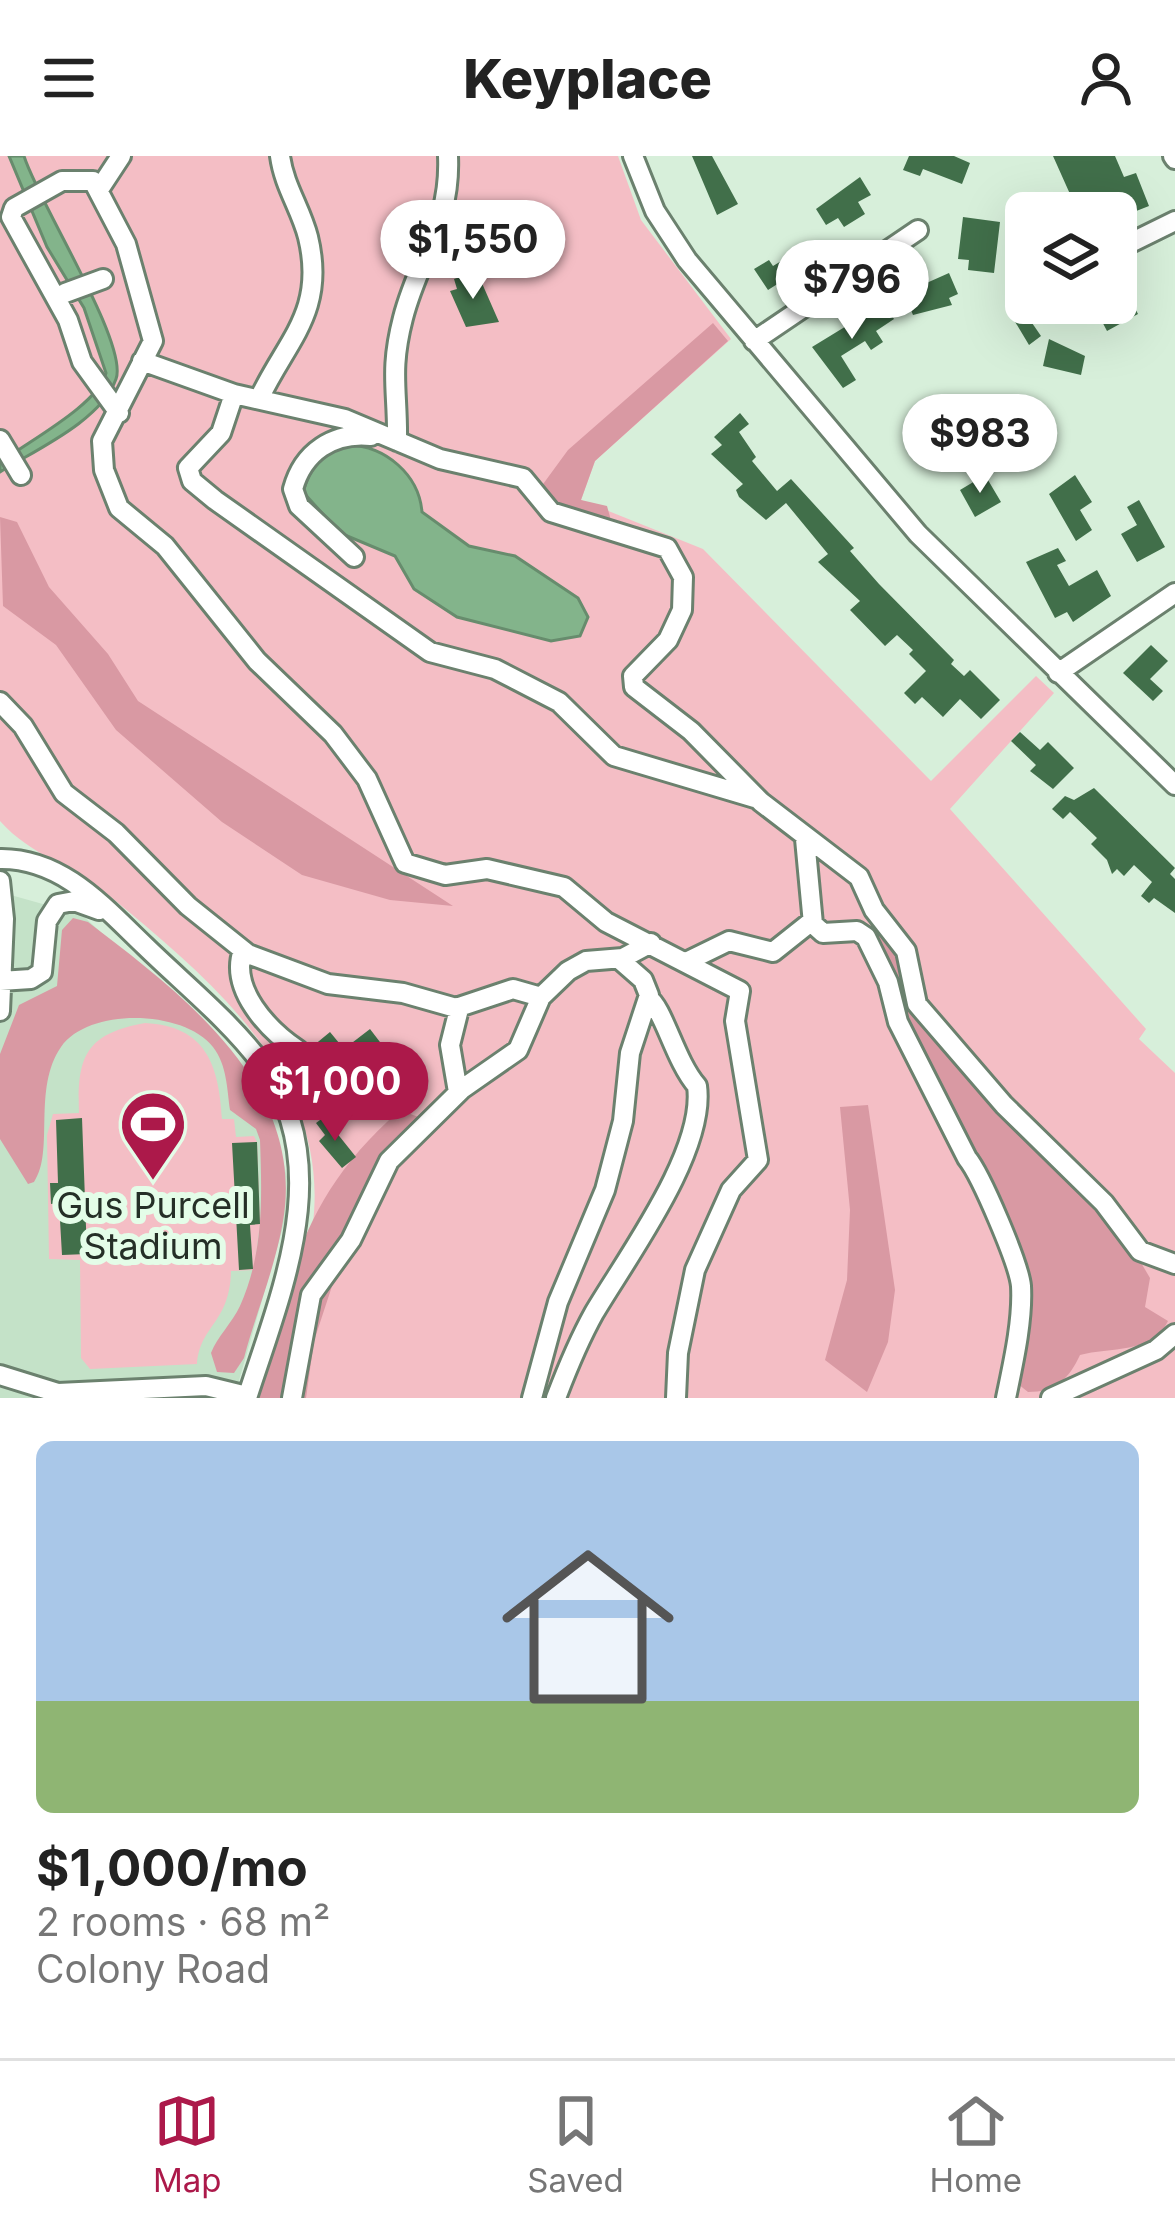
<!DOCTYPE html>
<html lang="en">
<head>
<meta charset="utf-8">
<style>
  body { margin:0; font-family:Inter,sans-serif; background:#f2f2f2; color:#222; height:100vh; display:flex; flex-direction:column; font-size:45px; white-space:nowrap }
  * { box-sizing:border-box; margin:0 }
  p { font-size:39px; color:#767676 }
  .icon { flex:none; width:66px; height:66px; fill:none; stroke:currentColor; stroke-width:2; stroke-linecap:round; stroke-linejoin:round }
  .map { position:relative; height:1242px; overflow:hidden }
  .details { display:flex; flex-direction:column; background:#fff; flex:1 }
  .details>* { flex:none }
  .tools { position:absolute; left:1005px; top:36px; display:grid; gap:24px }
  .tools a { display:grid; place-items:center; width:132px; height:132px; border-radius:18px; background:#fff; box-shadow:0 12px 48px #0002; font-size:60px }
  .price { position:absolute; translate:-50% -102px; padding:0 27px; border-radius:42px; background:#fff; color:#222; font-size:39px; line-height:78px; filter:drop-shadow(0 3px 6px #0008) }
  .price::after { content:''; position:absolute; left:50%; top:72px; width:36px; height:27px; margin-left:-18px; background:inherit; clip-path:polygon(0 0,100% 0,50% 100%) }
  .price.on { background:#ac194a; color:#fff }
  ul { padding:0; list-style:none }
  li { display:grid; align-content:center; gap:24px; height:636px; padding:0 36px }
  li+li { border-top:3px solid #e0e0e0 }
  li span { display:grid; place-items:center; height:372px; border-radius:18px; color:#555 }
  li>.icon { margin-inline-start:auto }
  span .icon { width:216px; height:216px; fill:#fffc; stroke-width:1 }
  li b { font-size:51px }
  header { display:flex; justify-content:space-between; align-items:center; height:156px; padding:0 36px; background:#fff; font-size:54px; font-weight:800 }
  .dock { display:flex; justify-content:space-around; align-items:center; height:168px; border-top:3px solid #e0e0e0; background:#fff; font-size:33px; color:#767676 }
  .dock a { display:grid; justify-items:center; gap:6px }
  .dock .on { color:#ac194a }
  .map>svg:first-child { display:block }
  .built { fill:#c4e2c8 }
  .green { fill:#f4bec5 }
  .forest { fill:#d999a3 }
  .water { fill:#83b48b; stroke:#678c6d; stroke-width:3 }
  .building { fill:#416f4a }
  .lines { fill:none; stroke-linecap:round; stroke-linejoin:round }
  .minor-casing { stroke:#6b816e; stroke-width:24 }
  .minor { stroke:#fff; stroke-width:18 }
  .labels { text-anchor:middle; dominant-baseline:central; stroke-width:12; stroke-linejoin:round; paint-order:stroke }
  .poi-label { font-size:36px; fill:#252f27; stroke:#e4fde8 }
</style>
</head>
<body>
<header><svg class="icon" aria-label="menu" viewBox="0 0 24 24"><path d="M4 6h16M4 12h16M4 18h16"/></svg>Keyplace<svg class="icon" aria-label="person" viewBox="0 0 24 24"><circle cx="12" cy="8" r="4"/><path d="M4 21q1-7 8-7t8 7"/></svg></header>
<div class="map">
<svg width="1175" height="1242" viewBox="0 0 1175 1242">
  <rect width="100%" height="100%" fill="#d7efda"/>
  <path class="built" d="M0 736 82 759 232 896 269 948 288 1025 287 1057 234 1242H0Z"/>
  <path class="green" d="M0 0H618L641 64 731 183 595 305 581 344 703 393 931 625 1036 520 1054 537 950 653 1146 873 1139 883 1175 917V1242H262C279 1186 306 1125 313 1067 330 923 213 825 112 742 77 712 31 700 0 665Z
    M145 867C206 870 219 909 222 963H234L236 981 254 980 257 986 260 1068 254 1114 231 1115C230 1167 200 1169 197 1208L90 1213 81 1202 80 1104 49 1103 47 979 53 958 79 957C77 901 85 878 145 867Z"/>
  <path class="forest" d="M713 167 728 185 595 305 581 344 607 350 612 368 547 348 538 335 568 294Z
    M0 361 17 366 49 431 108 498 138 545 453 750 390 744 302 719 222 666 116 574 56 489 3 450Z
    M73 762 88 766C177 834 297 923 285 1050 280 1100 257 1153 244 1202L234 1217 217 1216 211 1197C217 1181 232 1167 240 1150 264 1096 262 1042 260 984L256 973 230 954C227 933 227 909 213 891 184 854 89 851 61 891 32 933 55 995 34 1026L28 1028 0 983V898L19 849 57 830 62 774Z
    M882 772 898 790 908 831 1140 1105 1150 1122 1145 1151 1168 1165C1153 1198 1109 1191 1080 1199 1069 1223 1055 1236 1028 1236L1018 1228 1015 1208 1024 1133 907 876 872 781Z
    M868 949 895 1134 888 1186 867 1236 825 1204 847 1124 850 1054 840 951Z
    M400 954 421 962 325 1107 334 1124 314 1185 306 1242H256C292 1118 299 1043 400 954Z"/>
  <path class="water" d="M9 0H24C38 46 129 188 116 223 101 265 35 294 0 316V307C28 285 97 250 106 217L84 152 47 91Z
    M348 289C386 290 419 319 422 356L469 390 515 400 578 442 588 461 580 480 551 485 457 461 414 433 395 400 340 377 303 336C310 311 323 296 348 289Z"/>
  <path class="building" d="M692 0H712L738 48 717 59Z
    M909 0H954L970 7 962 28 923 13 920 20 903 14Z
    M1053 0H1115L1124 21 1136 17 1149 50 1116 63V57H1049L1074 47Z
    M860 21 871 39 858 46 865 58 844 71 838 62 826 69 816 53Z
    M963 61 1000 66 994 117 968 114 969 104 958 103Z
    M803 92 812 106 768 134 754 113 769 104 773 110Z
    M1116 116 1138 158 1107 175 1097 156 1116 147Z
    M472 117 475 127 481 125 499 166 466 171 450 135 457 133 454 123Z
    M949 117 958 138 949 142 952 149 913 159 904 137Z
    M1026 141 1039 158 1030 164 1041 180 1029 189 1008 154Z
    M884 147 894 163 876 175 883 186 871 194 865 185 841 200 856 224 843 232 812 191Z
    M1049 183 1085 200 1081 219 1043 210Z
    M740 257 749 268 739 276 756 301 752 305 777 335 791 323 854 392 850 395 879 428 954 504 951 508 964 520 970 514 1000 544 981 563 960 543 943 561 922 541 915 548 904 537 926 515 909 498 913 494 897 479 885 490 850 454 860 445 818 406 828 398 786 347 766 364 739 341 736 334 743 328 711 298 722 289 714 281Z
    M942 271 958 300 938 311 922 282Z
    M985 319 1001 346 975 361 960 334Z
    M1075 319 1092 346 1080 354 1092 374 1076 385 1049 338Z
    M1139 344 1165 391 1137 406 1121 378 1137 369 1127 351Z
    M1058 392 1066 405 1057 409 1069 430 1097 414 1111 440 1073 466 1067 456 1055 462 1026 406Z
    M1151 489 1168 505 1150 523 1163 535 1153 545 1123 517Z
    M1020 576 1040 594 1048 586 1074 612 1053 633 1030 615 1036 609 1011 585Z
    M1094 632 1175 712 1170 718 1175 723V757L1154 742 1149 747 1141 740 1152 726 1134 709 1124 720 1117 713 1112 718 1107 704 1091 688 1097 682 1070 656 1063 663 1052 653 1065 640 1074 644Z
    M370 873 383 890 357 911 385 945 367 959 313 890 330 876 344 893Z
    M324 961 356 1001 342 1012 319 985 325 979 316 967Z
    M82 962 87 1098 62 1099 59 1047 51 1048 50 1027H58L56 964Z
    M257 986 260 1068 250 1069 253 1113 239 1114 232 987Z"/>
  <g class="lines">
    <g class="minor-casing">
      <path id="minor" d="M633 0 655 55 687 104 918 378 1175 629
        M1173 0 1175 3
        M100 32 121 0
        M1116 94 1175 65
        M65 137 103 123
        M754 185 918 74
        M142 205 234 238 345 263 440 303 523 322 551 356 667 392 683 421 682 454 668 484 633 520 634 531 691 575 761 646 859 721 874 754 906 795 917 848 1004 949 1104 1047 1140 1095 1175 1108
        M234 238 221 277 188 312 192 325 215 344 430 496 495 513 559 546 614 600 755 642
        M260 241C287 184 326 155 308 81 301 53 284 30 280 0
        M119 257 82 206 68 164 11 61 14 52 62 25H93L126 88 153 185 102 285 104 314 119 352 165 390 257 505 333 578 367 623 405 707 445 719 487 713 564 731 606 766 740 835 735 865 758 1004 731 1034 695 1114 678 1197 676 1242
        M0 284 21 319
        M397 285C398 235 389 216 403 162 419 100 451 68 448 0
        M354 401 299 350 293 333C303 296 333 276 371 280
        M1058 517 1175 437
        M0 546 23 570 64 637 116 677 188 750 248 798 328 828 403 837 456 852 513 833 541 841
        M805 683 813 768 823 777 857 775 866 781 888 826 898 866 967 1002C981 1019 1019 1108 1021 1130 1023 1165 1013 1208 1006 1242
        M0 703C62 702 104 751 145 790 184 828 229 864 262 908 337 1009 281 1136 247 1242
        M0 725 4 763 0 855
        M243 794C229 833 268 874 298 894
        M688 805 729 785 773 796 812 765
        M0 825 31 823 42 816 47 765 58 748 74 745 99 754
        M458 936 450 889 459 853
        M0 1219 58 1237 206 1230 247 1240
        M292 1242 311 1139 351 1084 389 1005 462 933 518 894 541 841 568 815 586 805 623 802 651 787
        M532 1242 558 1146 605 1034 623 965 630 897 649 839 643 824 619 803
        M556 1242C567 1213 579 1184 594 1157 627 1101 706 995 697 930 675 905 663 851 648 842
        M1051 1242 1156 1194 1175 1178"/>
    </g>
    <use href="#minor" class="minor"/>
  </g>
  <defs>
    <g id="stadium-pin" transform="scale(3.45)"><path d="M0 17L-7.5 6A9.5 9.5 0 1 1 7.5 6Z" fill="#ac194a" stroke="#e4fde8"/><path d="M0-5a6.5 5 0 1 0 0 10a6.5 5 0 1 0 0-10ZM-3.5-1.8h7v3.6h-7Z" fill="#fff"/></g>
  </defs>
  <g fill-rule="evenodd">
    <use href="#stadium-pin" x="153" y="968"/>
  </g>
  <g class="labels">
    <g class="poi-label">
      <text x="153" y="1049">Gus Purcell<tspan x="153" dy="41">Stadium</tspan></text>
    </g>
  </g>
</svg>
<div class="tools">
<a><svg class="icon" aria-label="layers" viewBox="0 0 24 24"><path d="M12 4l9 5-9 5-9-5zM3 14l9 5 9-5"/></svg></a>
</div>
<b class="price" style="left:473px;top:146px">$1,550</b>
<b class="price" style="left:852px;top:186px">$796</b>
<b class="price" style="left:980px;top:340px">$983</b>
<b class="price on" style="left:335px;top:988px">$1,000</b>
</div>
<section class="details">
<ul>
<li><span style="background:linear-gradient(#a9c7e8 70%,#8fb573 0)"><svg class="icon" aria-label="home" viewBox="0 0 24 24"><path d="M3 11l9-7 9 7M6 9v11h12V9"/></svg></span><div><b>$1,000/mo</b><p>2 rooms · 68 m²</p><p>Colony Road</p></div></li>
</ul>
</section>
<nav class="dock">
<a class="on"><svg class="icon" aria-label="map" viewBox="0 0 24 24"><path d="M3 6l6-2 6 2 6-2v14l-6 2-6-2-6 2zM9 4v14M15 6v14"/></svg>Map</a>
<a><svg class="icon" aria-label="saved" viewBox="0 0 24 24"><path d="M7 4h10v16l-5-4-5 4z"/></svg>Saved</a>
<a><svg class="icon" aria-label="home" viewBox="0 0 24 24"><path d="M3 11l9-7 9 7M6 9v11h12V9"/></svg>Home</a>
</nav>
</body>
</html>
